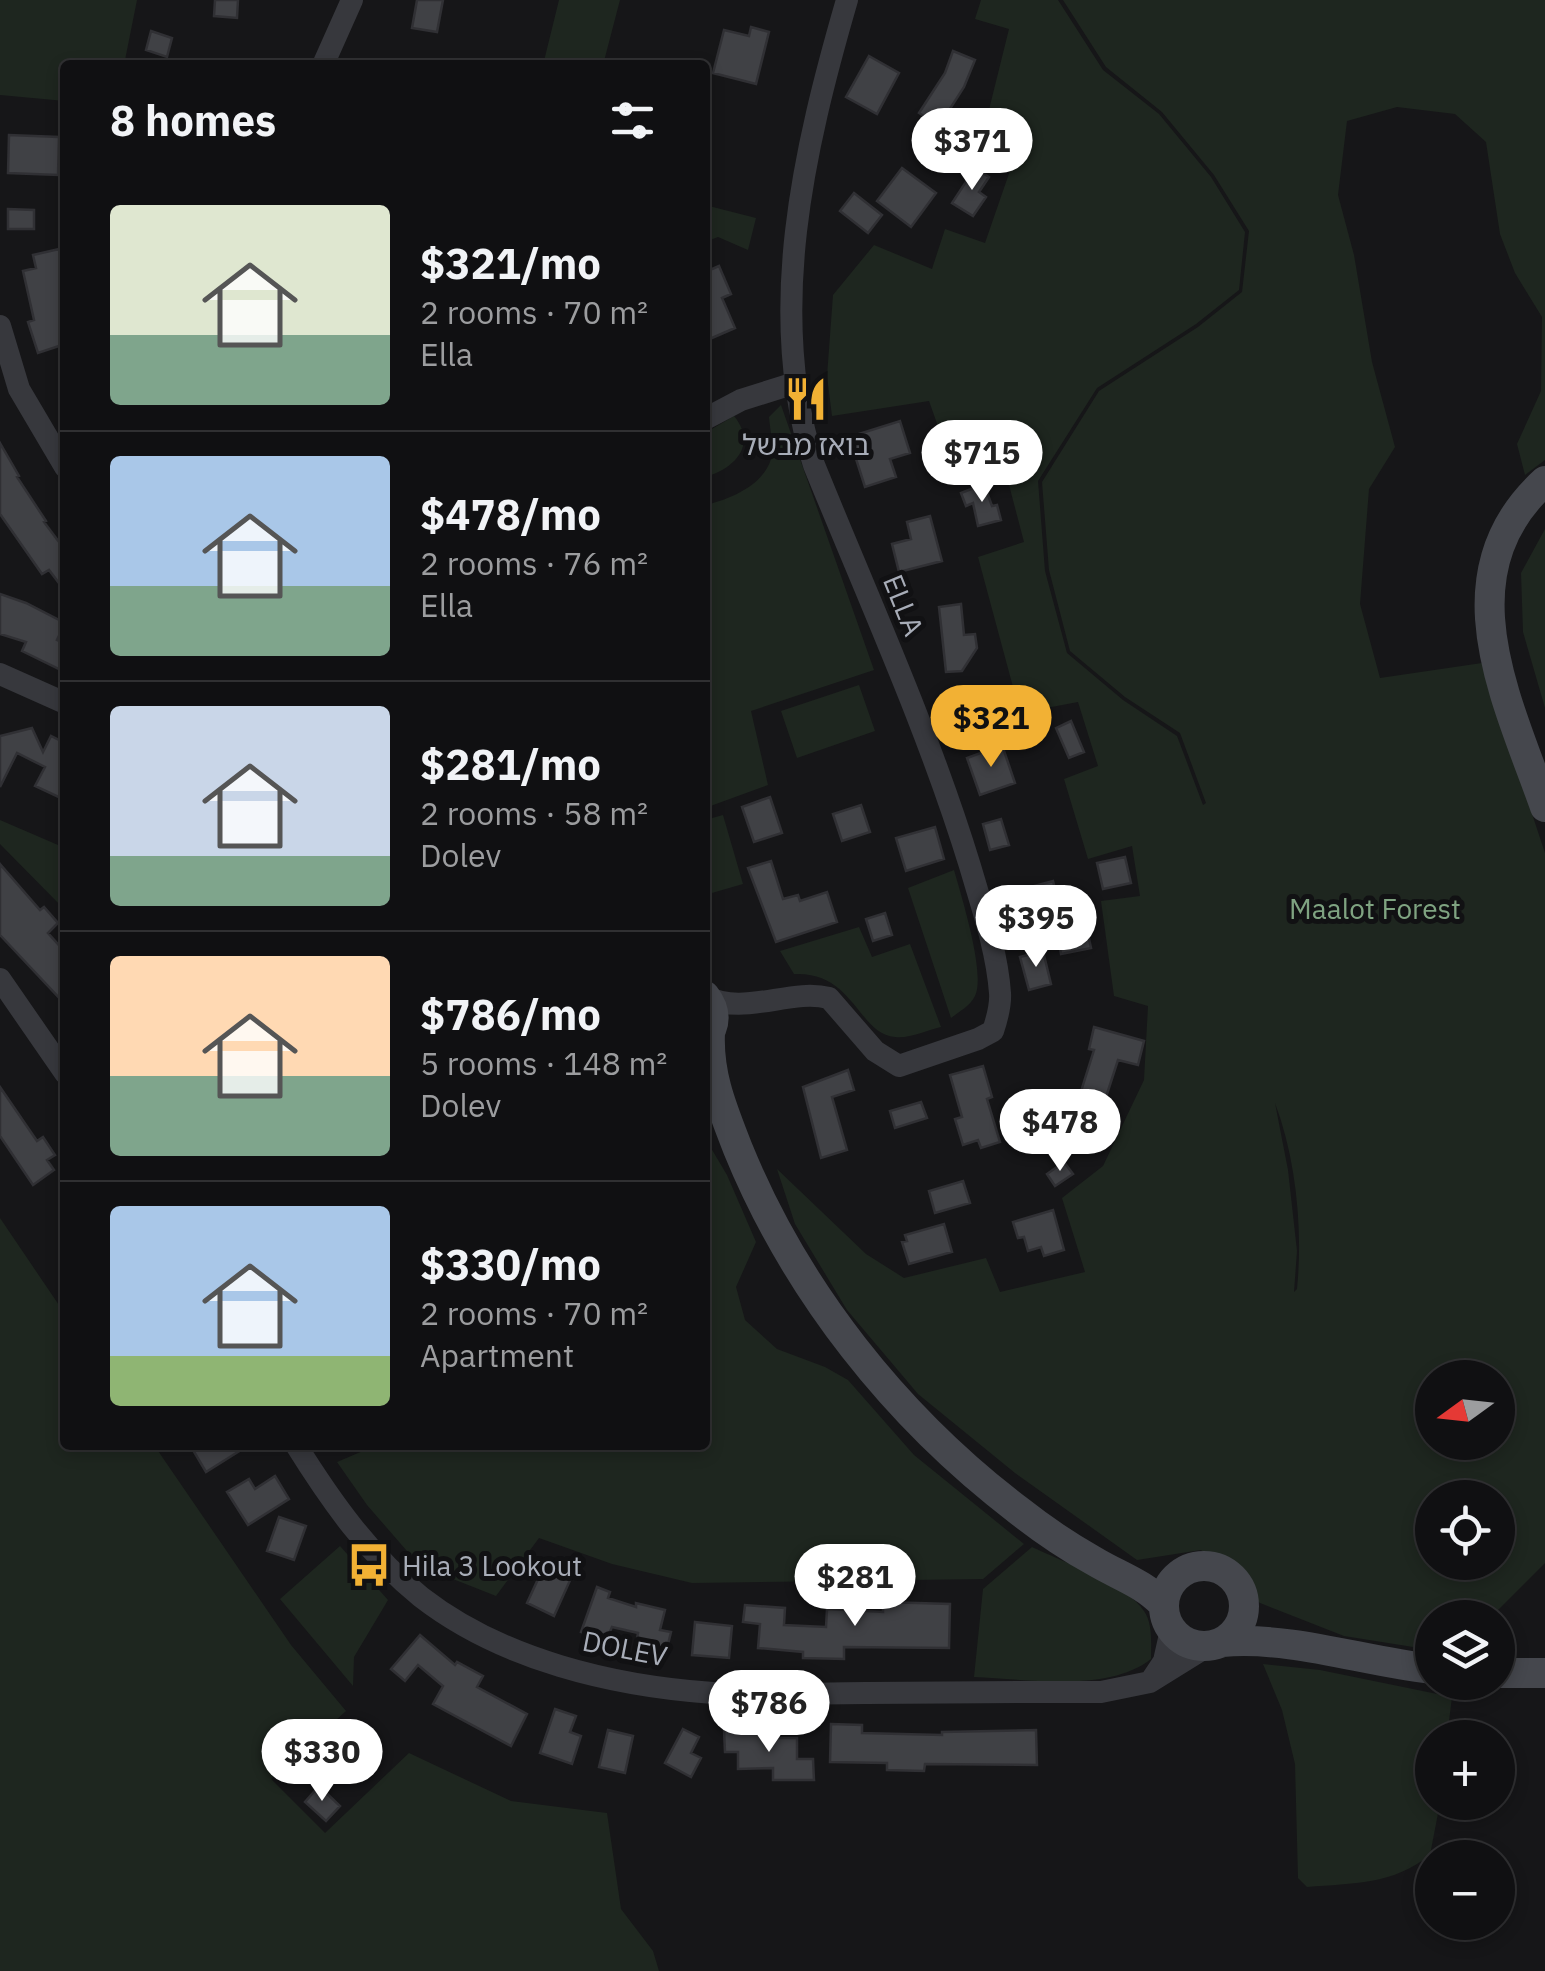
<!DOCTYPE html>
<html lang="en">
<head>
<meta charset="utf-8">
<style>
  body { margin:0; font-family:"IBM Plex Sans","Noto Sans Hebrew",sans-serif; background:#19191b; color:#f1f3f6; height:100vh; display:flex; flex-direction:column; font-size:38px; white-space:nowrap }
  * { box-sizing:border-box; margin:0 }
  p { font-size:32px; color:#9c9d9f }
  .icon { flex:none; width:55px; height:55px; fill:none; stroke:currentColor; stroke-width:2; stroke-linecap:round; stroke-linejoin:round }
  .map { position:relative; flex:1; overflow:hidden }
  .side { position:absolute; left:60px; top:60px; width:650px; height:1390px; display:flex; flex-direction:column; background:#101012; border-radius:10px; box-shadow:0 5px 15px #0003,0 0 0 2px #303032 }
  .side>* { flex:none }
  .needle { width:65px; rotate:255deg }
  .tools { position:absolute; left:1415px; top:1360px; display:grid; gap:20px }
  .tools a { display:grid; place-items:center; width:100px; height:100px; border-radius:50%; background:#101012; box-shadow:0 5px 15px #0003,0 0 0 2px #303032; font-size:50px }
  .price { position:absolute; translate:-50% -85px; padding:0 22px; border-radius:35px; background:#fff; color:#222; font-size:32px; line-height:65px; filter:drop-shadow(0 2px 5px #0008) }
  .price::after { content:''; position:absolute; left:50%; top:60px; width:30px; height:22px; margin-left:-15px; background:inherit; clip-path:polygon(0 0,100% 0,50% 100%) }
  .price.selected { background:#f2b134; color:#111 }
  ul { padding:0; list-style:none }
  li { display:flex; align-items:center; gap:30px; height:250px; padding:0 50px }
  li+li { border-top:2px solid #303032 }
  li span { display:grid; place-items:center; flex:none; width:280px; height:200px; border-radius:10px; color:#555 }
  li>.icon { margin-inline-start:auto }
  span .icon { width:120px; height:120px; fill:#fffc; stroke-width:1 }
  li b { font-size:42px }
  h2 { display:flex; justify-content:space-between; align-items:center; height:120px; padding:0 50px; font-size:42px }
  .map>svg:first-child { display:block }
  .green { fill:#1e261f; fill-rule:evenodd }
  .building { fill:#404145; stroke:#303034; stroke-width:2.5 }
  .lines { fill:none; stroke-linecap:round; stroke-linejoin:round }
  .street { stroke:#37383d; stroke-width:22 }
  .secondary { stroke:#45474d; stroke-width:30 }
  .labels { text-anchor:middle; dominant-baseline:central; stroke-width:10; stroke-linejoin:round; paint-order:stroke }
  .poi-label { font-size:28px; fill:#a8adb8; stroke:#111113 }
  .street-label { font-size:28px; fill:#a8adb8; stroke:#111113 }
  .park-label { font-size:28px; fill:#7fa381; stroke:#111113 }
</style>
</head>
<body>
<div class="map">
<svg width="1545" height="1971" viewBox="0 0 1545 1971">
  <rect width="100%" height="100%" fill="#161618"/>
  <path class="green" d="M0 0H137L124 65H65V101L0 95Z
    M559 0H620L603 65H543Z
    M981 0H1058L1103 70 1159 114 1211 177 1245 232 1239 290 1196 324 1097 388 1038 481 1045 571 1067 653 1123 700 1177 736 1203 805 1206 803 1180 733 1125 697 1070 651 1049 570 1042 482 1099 391 1198 327 1242 292 1249 231 1214 175 1162 112 1106 67 1063 0H1545V460L1525 475 1517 444 1541 391 1542 317 1515 273 1500 234 1486 142 1455 114 1397 107 1347 121 1338 195 1354 255 1372 362 1395 447 1369 489 1360 604 1380 678 1482 663 1545 853V1563L1491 1617 1432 1618V1650L1344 1636 1260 1603 1201 1550 1137 1560 1015 1473 918 1394 847 1310 795 1224 777 1169 866 1254 904 1278 986 1258 1000 1292 1085 1272 1062 1198 1103 1166 1144 1080 1148 1006 1114 996 1101 901 1140 896 1132 846 1088 859 1064 779 1098 766 1078 702 1020 713 978 557 1024 542 1003 462 955 474 929 401 832 416 827 376 833 295 874 245 932 269 945 229 985 243 1013 162 979 150 1009 29 975 19ZM1275 1103C1296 1159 1303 1228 1297 1289L1294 1292 1297 1251 1288 1170ZM1432 1378H1498V1442H1432ZM1432 1498H1498V1562H1432Z
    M705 205 756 218 748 250 718 237 705 242Z
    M781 405 874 670 751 711 768 785 705 808V505C728 500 763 486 771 459 774 448 770 429 769 417Z
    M734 416C758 445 734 469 705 477V433Z
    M1545 529V708L1523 632 1521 573Z
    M859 685 875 731 797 758 781 711Z
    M723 815 743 884 705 895V820Z
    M0 820 65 848V910L0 844Z
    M954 870C961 895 986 974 975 996 970 1006 960 1011 951 1018L908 888Z
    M859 927 872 957 910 944 941 1027C927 1030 909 1039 895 1037 858 1034 854 971 794 974L780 951Z
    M705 1138 727 1175 756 1242 736 1287 745 1320 777 1349 825 1367 848 1380 914 1455 1024 1544 983 1579 692 1583 612 1564 539 1538 496 1596 420 1566 367 1505 337 1462 377 1445H705Z
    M0 1218 65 1314V1445H154L291 1645 346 1711 271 1779 325 1833 409 1753 511 1801 607 1813 621 1909 653 1951 659 1971H0Z
    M340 1546 388 1600 354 1657 353 1686 280 1599Z
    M1032 1547C1059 1560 1129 1586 1144 1611 1153 1624 1151 1644 1151 1659 1108 1693 1027 1679 974 1677L983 1589Z
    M1263 1664 1320 1670 1452 1697 1447 1737 1432 1738V1802L1440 1803 1430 1855C1392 1885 1354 1883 1307 1887L1298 1878 1295 1764 1282 1710Z"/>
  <path class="building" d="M215 0H238L237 18 214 16Z
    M417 0H443L437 32 412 28Z
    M751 27 769 32 756 84 713 73 724 30 749 36Z
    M151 31 172 38 167 57 146 50Z
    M953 51 975 60 964 87 939 126 919 113 945 73Z
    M869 56 899 73 877 114 846 97Z
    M9 135 59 137 58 175 8 173Z
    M902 168 936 193 911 227 877 201Z
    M975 168 989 177 979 192 986 197 973 216 952 203Z
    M854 193 882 215 868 233 840 211Z
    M8 209 34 210V229H8Z
    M59 249 65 277V344L38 353 28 322 34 320 23 271 36 268 33 255Z
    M719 266 731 294 722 298 735 328 705 341V272Z
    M900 421 910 453 890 459 896 477 865 487 849 437Z
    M0 443 19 476 17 477 46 521 44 522 65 550V591L49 570 42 574 0 514Z
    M984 484 992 506 997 505 1001 520 978 526 973 503 966 506 961 493Z
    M930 516 942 561 899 572 892 544 911 539 907 522Z
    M0 594 26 603 65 623 57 640 65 644V657L59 669 22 651 26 642 0 634Z
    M961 604 964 635 975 634 977 648 962 671 946 672 939 607Z
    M1071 721 1084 752 1069 758 1056 728Z
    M32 728 43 752 51 736 65 743V800L35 786 45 767 17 753 0 787V736Z
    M1002 745 1015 783 980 795 967 758Z
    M770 797 782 833 754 842 742 807Z
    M861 805 870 832 842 841 833 814Z
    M1001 819 1009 845 990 850 983 824Z
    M935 827 944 859 906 871 896 838Z
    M1125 857 1131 883 1103 889 1097 863Z
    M771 861 783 899 798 895 800 901 827 892 837 922 776 942 748 868Z
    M0 864 40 910 44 907 58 923 48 933 65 952V1004L0 935Z
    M1053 881 1060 908 1014 919 1008 893Z
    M885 913 892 935 873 941 866 919Z
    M1084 915 1091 948 1061 954 1055 922Z
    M1043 951 1051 984 1029 990 1020 957Z
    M1094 1027 1144 1041 1138 1065 1118 1060 1098 1122 1077 1115 1081 1102 1078 1101 1094 1050 1089 1049Z
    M983 1066 992 1097 987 1099 1000 1142 981 1148 978 1140 963 1145 955 1119 962 1117 950 1075Z
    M848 1070 854 1090 832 1097 847 1150 821 1158 803 1087Z
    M0 1087 37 1141 43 1137 55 1155 47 1160 54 1170 33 1185 0 1136Z
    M921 1102 927 1118 895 1128 890 1111Z
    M1064 1162 1073 1174 1055 1186 1047 1174Z
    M963 1181 970 1203 935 1213 929 1191Z
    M1053 1210 1064 1250 1044 1256 1041 1247 1028 1251 1024 1237 1018 1238 1013 1222Z
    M944 1224 952 1252 909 1264 902 1242 907 1241 905 1235Z
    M190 1445H249L206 1472Z
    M275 1476 289 1499 248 1525 227 1492 249 1479 255 1489Z
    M279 1517 306 1526 294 1560 267 1551Z
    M545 1564 572 1576 554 1616 527 1603Z
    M597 1587 610 1592 608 1598 636 1607V1603L665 1610 660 1630 671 1632 665 1657 635 1650 638 1633 612 1627 606 1641 581 1632Z
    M883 1602 950 1604 949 1648 844 1647V1659L803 1658V1652L758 1648 760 1624 743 1622 745 1605 785 1608 784 1625 826 1627 827 1609 883 1612Z
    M695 1622 732 1626 729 1658 692 1655Z
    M420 1635 455 1665 457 1662 483 1676 477 1687 527 1714 511 1746 433 1704 443 1686 418 1665 405 1681 391 1669Z
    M555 1709 576 1716 570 1732 581 1736 572 1764 540 1753Z
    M831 1724 862 1725V1733L942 1735V1732L1036 1730 1037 1765 925 1764 924 1771 887 1770V1763L830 1762Z
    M683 1729 699 1737 691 1753 701 1758 691 1777 665 1763Z
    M760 1729 761 1738H797V1759H813L814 1780H773V1768L738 1769V1752H725L724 1730Z
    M608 1730 633 1736 625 1773 599 1767Z
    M319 1786 340 1806 326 1821 305 1802Z"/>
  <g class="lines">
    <path class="street" d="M323 65 352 0
      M0 326 19 389 65 467
      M705 419 741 400 795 383
      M0 674 65 703
      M0 979 65 1073
      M705 996C743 1017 790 988 829 998L875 1051 899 1066 978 1039 993 1031C997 1019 1001 1006 1000 993 997 951 982 907 970 866 928 729 868 598 814 465 765 314 804 148 847 0
      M296 1445C331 1501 369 1555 421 1597 502 1660 613 1686 713 1693 764 1696 815 1693 866 1693 944 1692 1023 1692 1101 1692L1150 1682 1208 1646
      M1152 1679 1164 1661 1171 1630"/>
    <path class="secondary" d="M1545 481C1442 574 1507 699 1545 807
      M705 996C716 1010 717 1025 705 1038
      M710 1033C708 1076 723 1110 738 1149 796 1291 896 1417 1018 1510 1042 1529 1067 1546 1094 1561 1119 1576 1143 1583 1163 1604
      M1164 1606a40 40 0 1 1 80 0a40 40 0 1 1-80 0Z
      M1222 1642C1292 1636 1362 1661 1432 1669
      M1498 1673H1545"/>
  </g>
  <defs>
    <g id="restaurant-bare" transform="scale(3.45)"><path d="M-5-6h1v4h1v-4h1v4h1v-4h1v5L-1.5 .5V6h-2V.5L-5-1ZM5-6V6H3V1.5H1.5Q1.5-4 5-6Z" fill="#f2b134" stroke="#111113" stroke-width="2.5" paint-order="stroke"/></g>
    <g id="bus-bare" transform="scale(3.45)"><path d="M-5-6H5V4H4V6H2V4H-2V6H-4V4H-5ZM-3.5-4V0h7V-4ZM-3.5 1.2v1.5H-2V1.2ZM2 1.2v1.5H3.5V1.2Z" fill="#f2b134" stroke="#111113" stroke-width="2.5" paint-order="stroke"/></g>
  </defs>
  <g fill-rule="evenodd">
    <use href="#restaurant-bare" x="806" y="399"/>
    <use href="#bus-bare" x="369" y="1565"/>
  </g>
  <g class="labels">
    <g class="poi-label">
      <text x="806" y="444">בואז מבשל</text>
      <text x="402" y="1565" text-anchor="start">Hila 3 Lookout</text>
    </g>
    <g class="street-label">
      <text transform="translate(904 605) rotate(68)">ELLA</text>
      <text transform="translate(625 1648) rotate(11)">DOLEV</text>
    </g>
    <g class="park-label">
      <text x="1375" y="908">Maalot Forest</text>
    </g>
  </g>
</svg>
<div class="tools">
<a><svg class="needle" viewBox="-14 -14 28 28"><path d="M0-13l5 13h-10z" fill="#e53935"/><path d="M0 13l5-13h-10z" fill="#9c9d9f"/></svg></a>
<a><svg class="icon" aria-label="locate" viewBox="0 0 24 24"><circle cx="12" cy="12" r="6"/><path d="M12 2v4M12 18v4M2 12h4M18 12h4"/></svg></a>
<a><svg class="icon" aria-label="layers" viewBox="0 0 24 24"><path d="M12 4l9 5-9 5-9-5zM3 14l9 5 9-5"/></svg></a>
<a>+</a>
<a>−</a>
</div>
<b class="price" style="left:972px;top:193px">$371</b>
<b class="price" style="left:982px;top:505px">$715</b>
<b class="price selected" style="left:991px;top:770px">$321</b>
<b class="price" style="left:1036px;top:970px">$395</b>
<b class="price" style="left:1060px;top:1174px">$478</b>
<b class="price" style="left:855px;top:1629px">$281</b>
<b class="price" style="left:769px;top:1755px">$786</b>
<b class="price" style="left:322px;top:1804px">$330</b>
<section class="side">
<h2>8 homes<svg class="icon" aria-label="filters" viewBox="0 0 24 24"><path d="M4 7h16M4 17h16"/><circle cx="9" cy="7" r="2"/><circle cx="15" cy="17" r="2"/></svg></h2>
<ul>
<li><span style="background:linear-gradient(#dfe7d0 65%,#7fa58c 0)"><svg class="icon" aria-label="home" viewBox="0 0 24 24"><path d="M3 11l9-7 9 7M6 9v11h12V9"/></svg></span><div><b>$321/mo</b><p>2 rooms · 70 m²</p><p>Ella</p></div></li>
<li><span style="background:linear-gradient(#a9c7e8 65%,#7fa58c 0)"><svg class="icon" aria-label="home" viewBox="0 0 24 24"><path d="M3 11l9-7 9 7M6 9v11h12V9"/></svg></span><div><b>$478/mo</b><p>2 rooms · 76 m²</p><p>Ella</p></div></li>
<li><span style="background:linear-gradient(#c9d6e8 75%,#7fa58c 0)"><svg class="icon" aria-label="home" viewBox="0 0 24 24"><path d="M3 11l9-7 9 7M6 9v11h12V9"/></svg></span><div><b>$281/mo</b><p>2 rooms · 58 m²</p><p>Dolev</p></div></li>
<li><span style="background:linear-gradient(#ffd9b3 60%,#7fa58c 0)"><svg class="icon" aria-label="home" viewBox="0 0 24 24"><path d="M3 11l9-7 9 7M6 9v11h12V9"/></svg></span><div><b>$786/mo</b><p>5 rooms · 148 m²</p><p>Dolev</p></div></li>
<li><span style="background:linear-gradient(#a9c7e8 75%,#8fb573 0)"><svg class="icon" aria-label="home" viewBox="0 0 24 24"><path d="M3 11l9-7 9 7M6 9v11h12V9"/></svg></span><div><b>$330/mo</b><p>2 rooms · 70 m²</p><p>Apartment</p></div></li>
</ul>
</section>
</div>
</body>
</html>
